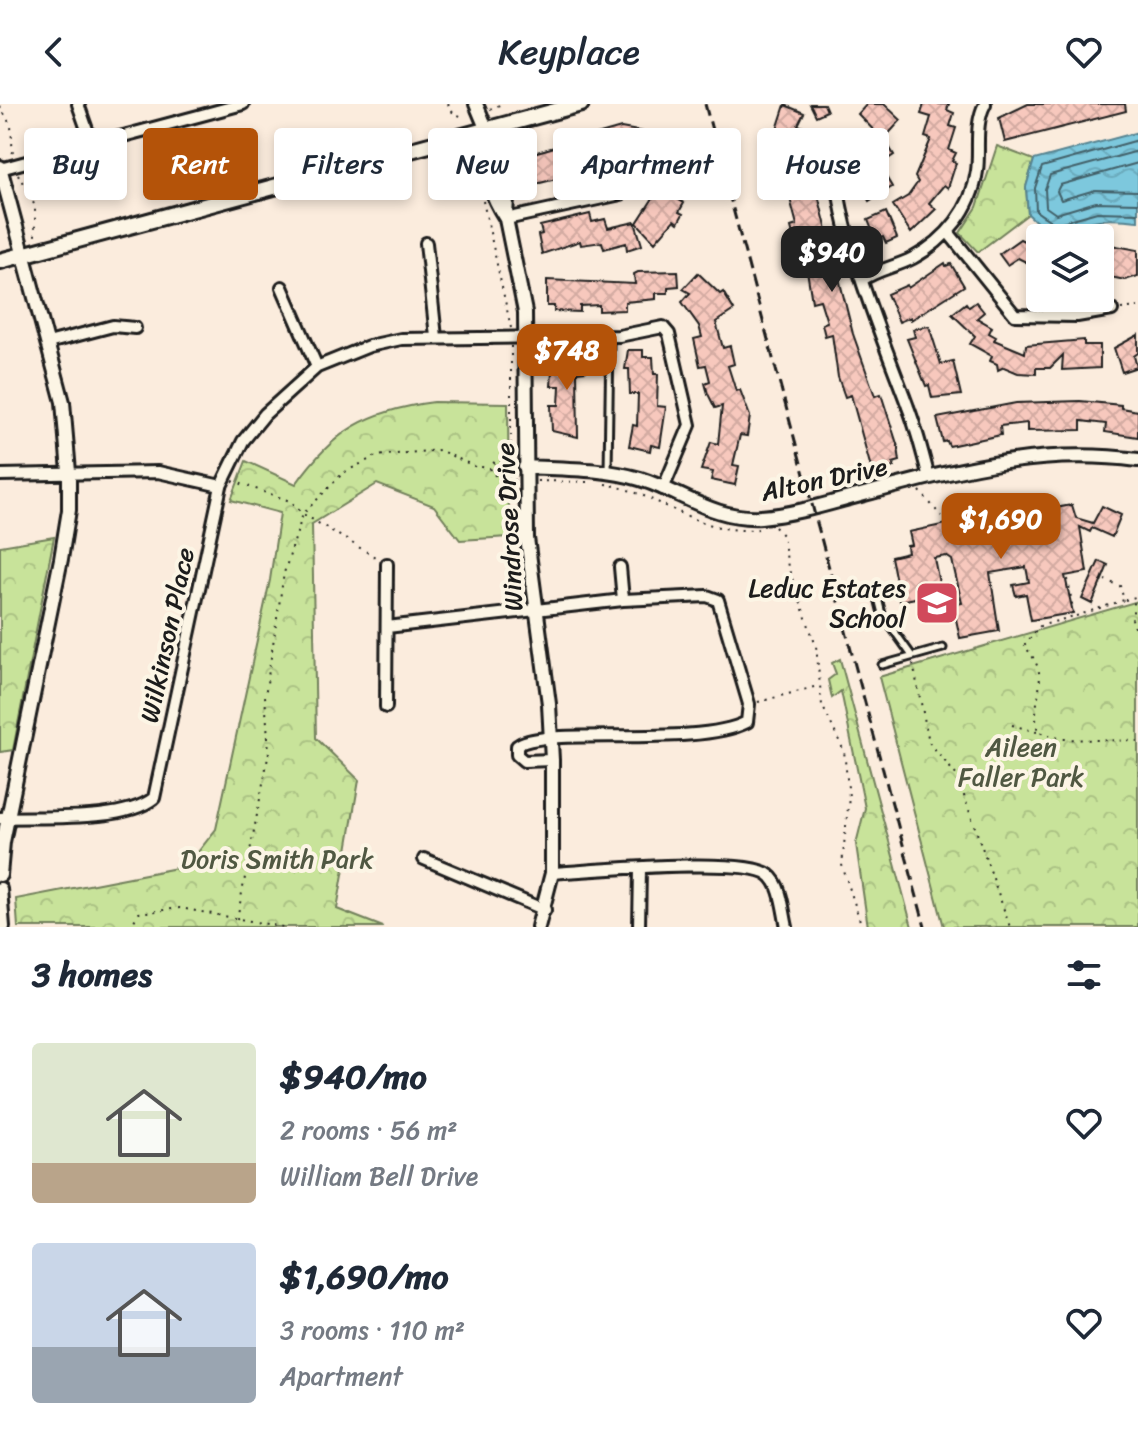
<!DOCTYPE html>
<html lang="en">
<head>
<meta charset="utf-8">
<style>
  body { margin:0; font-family:Sriracha,sans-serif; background:#f6f6f7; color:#1f2937; height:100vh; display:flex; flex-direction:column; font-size:30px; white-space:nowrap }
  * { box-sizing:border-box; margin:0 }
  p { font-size:26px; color:#747a83 }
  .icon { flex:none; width:44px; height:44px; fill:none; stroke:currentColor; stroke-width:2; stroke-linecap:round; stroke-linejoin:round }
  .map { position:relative; height:823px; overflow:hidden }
  .side { display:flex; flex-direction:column; background:#fff; flex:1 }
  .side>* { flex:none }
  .hud { position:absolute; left:24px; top:24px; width:1090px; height:72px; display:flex; gap:16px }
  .buttons { position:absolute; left:1026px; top:120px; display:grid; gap:16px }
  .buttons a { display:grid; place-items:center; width:88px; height:88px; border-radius:8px; background:#fff; box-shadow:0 4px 12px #0003; font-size:40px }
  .price { position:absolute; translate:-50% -68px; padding:0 18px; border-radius:16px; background:#b45309; color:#fff; font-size:26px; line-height:52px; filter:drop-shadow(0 2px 4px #0008) }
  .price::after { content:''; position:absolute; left:50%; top:48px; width:24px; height:18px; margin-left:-12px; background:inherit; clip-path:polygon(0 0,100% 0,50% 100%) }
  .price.active { background:#222; color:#fff }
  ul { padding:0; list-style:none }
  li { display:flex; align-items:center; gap:24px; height:200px; padding:0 32px }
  li span { display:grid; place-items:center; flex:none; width:224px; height:160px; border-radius:8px; color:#555 }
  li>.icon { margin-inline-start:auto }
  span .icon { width:96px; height:96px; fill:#fffc; stroke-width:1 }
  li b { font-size:34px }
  h2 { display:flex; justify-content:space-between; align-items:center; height:96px; padding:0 32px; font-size:34px }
  .tag { padding:0 28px; border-radius:8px; background:#fff; box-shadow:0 4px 12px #0003; font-size:28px; line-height:72px }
  .tag.active { background:#b45309; color:#fff }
  header { display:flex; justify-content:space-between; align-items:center; height:104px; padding:0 32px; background:#fff; font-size:36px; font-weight:600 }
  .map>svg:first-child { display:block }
  .forest { fill:url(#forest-crowns); stroke:#72805b; stroke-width:2 }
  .water { fill:url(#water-waves); stroke:#568390; stroke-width:2 }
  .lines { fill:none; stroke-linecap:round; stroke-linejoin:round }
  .shore { stroke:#436169; stroke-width:2 }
  .building { fill:url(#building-cross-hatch); stroke:#1c1c1c; stroke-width:2 }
  .service-casing { stroke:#1c1c1c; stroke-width:11 }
  .minor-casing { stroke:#1c1c1c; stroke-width:16 }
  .tertiary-casing { stroke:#1c1c1c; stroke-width:18 }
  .secondary-casing { stroke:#1c1c1c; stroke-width:20 }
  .path { stroke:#1c1c1c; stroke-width:2; stroke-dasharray:2 6; stroke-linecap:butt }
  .service { stroke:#fcf5e5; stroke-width:5 }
  .minor { stroke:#fcf5e5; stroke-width:10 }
  .tertiary { stroke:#fcf5e5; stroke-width:12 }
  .secondary { stroke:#fcf5e5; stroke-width:14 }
  .rail { stroke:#1c1c1c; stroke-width:3; stroke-dasharray:12 6; stroke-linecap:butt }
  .labels { text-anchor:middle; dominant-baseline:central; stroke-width:8; stroke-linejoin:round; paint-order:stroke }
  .street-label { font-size:26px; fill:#1c1c1c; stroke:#fcf5e5 }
  .poi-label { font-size:26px; fill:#1c1c1c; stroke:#fcf5e5; text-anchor:end }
  .park-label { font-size:26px; fill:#505842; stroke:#fcf5e5 }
</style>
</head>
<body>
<header><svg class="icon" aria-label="back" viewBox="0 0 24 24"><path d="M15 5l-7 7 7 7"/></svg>Keyplace<svg class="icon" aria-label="heart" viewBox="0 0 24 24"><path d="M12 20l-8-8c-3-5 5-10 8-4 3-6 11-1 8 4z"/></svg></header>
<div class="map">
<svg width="1138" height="823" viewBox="0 0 1138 823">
  <defs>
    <pattern id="forest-crowns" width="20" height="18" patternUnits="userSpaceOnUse" patternTransform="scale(2)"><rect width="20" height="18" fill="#c8e39a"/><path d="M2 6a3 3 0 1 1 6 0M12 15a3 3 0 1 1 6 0" fill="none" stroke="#abc284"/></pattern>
    <pattern id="water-waves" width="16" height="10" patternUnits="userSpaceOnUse" patternTransform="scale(2)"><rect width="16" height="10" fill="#7dc8dd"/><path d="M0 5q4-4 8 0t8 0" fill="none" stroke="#6babbd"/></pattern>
    <pattern id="building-cross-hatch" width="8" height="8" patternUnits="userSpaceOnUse" patternTransform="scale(2)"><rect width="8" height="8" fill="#f7c8bd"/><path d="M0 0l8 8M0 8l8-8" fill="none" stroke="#d3aba2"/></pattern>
  </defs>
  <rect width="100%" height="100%" fill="#fbecdd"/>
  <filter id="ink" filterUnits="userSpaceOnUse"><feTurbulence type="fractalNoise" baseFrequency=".0125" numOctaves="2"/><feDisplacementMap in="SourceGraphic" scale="16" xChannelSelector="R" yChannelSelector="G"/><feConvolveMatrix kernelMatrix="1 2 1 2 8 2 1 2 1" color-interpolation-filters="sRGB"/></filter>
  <g filter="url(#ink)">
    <path class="forest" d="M997 42 1034 56 1026 83 1028 110 978 148 960 129 977 103Z
      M434 298 508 299 509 433 460 436 434 402 377 380 312 420 316 634 359 676 337 805 383 823H18L16 795 187 762 216 725 270 476 280 409 231 396 246 357 296 380C334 326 367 307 434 298Z
      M54 433 13 646 0 648V442Z
      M1138 497V823H944L879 573Z
      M840 555 912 823H868L856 740 865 704 841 587 832 594 828 576 836 570 832 559Z"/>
    <path class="water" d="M1138 28V117C1125 116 1111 114 1099 116 1065 122 1057 140 1028 110L1026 83 1034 56Z"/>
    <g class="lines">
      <path class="shore" d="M1138 36 1042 63 1035 84 1036 107 1055 120 1097 108 1138 109
        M1138 47 1050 71 1045 85 1046 103 1056 110 1096 98 1138 99
        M1138 59 1060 81 1057 87 1061 96 1095 86 1138 87"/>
    </g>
    <path class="building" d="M810 0H824L827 7 816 12Z
      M867 0H884L901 16 883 36 858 10Z
      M924 0H949L947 6 954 9 950 22 956 24 949 46 956 49 952 57 956 59 948 84 944 81 929 99 936 105 911 129 893 101 908 92 918 78 915 73 931 35 925 33 931 13 921 10Z
      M1028 0H1125L1126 7 1005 38 999 14Z
      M785 1 804 9 798 21 808 25 797 65 808 63 810 76 814 75 853 230 875 292 881 290 898 343 900 357 893 359 894 363 876 368 871 364 851 291 845 293 838 273 832 230 825 232 822 220 827 218 820 196 812 198 806 160 810 159 804 137 795 139 791 123 797 121 778 49 770 47Z
      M621 24 644 28 641 48 658 32 672 46 652 66 633 47 632 56 608 53 591 57 593 64 580 69 528 82 526 73 522 74 516 54Z
      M885 36 894 51 879 61 892 83 884 88 882 83 876 86 878 91 869 97 864 87 871 83 866 75 873 71 865 59 875 53 870 46Z
      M674 64 680 80 662 86 684 99 679 108 683 110 678 119 674 116 655 138 637 119 657 88 651 72Z
      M886 108 897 134 886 139 883 133 876 136 868 116Z
      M590 110 592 118 605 115 608 124 635 118 642 141 627 146 626 139 604 145 602 138 581 141 580 137 542 150 538 131 542 130 540 122Z
      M1020 135 1040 145V165L1018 154 1007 161 999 150Z
      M1100 139 1138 146V172L1125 176 1100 171Z
      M945 159 946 162 951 160 964 182 911 216V213L899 218 887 190 907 181 908 184Z
      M678 167 679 182 668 183V189H656V195L625 198V206L599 207V201L580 202V208L554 207V202H547V176L635 180 634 170 638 168Z
      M698 169 720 190 723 188 734 206 716 218 723 244 730 242 734 260 728 262 736 287 740 286 750 312 747 332 740 331 733 361 739 362 735 381 711 376 713 368 701 366 711 338 718 340 722 302 715 304 708 290 705 279 710 277 706 261 700 262 694 235 702 233 699 222 682 198 690 189 683 185Z
      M976 198 984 208 977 214 992 223 989 229 996 233 994 236 1025 249 1026 241 1084 236V241H1100V264L1062 266 1063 251 1050 264H1036V270L1018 269 1004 263 998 266 997 260 990 257 992 252 970 240 975 232 952 210 966 199 969 203Z
      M929 222 941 260 953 257 961 291 932 294 929 281 926 282 907 235 915 233 913 225Z
      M1138 231V249L1134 252 1137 263 1122 268 1114 244Z
      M628 246H643V253H653L654 270H658L657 302 666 303 660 343 651 341 650 347 629 342 633 321 637 322 638 290H630L629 265H625Z
      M562 247H586V267L577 268 578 333 552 327 551 301H559L560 282H551L552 268 554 256H562Z
      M1080 297 1121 301V304L1138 307V333L1105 328 1106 320 1081 317V326L1027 327V319L1000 322 1001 331 949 342 947 337 943 338 937 314 1016 299Z
      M1072 401 1076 414 1093 419 1102 402 1121 411 1112 433 1092 424 1090 428 1080 423 1087 468 1065 472 1073 509 1031 516 1026 490 1016 492 1013 481 1029 478 1026 463 990 469 999 527 960 534 953 501 962 499 952 456 946 452 934 454 941 489 900 497 891 453 908 449 907 442 912 441 909 428 1007 407 1027 406 1028 409Z
      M1099 457 1108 461 1092 500 1082 495Z"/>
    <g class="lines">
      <g class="service-casing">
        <path id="service" d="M608 367 610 233
          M878 494 882 510 912 552
          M882 561 943 544"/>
      </g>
      <g class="minor-casing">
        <path id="minor" d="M78 0 92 40
          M842 38C816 80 891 255 908 303 917 326 923 350 929 374
          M0 65 243 0
          M506 115 621 90
          M948 128 1015 211 1077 212 1112 206
          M426 139 436 233
          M862 176C878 165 896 163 913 154 946 136 972 105 977 67 980 46 974 20 985 0
          M282 183 317 263
          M48 239 113 222 135 224
          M0 371 158 368 221 382
          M620 463 623 496
          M387 523 623 496 707 492 718 496 749 600 747 618C695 645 540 621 517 642V651L524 657 552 656
          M386 603 387 460
          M0 714C39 712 123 719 154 694L221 382 243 337 265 310 317 263 369 242 401 235 619 232 663 223 669 230 690 321 663 385
          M424 755 545 806
          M552 769C589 767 747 752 769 771 782 781 783 807 787 823
          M639 823 640 765"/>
      </g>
      <g class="tertiary-casing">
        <path id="tertiary" d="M476 0 496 48 507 92 506 115 525 208 527 434 549 600 552 656V769L538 823
          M484 27C480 59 488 87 506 115
          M0 63 63 298 69 368V406L61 455 3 738 0 771
          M525 363C564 365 603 364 640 375 682 388 714 416 761 413 797 410 833 398 868 389 961 365 1041 343 1138 356
          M0 785 3 823"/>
      </g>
      <g class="secondary-casing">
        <path id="secondary" d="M0 157 581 0"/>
      </g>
      <path class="path" d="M448 0 453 9 463 13
        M0 2 11 22 13 53
        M490 5 502 0
        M18 70 35 102V135
        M483 97 511 224
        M1121 205 1138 203
        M511 242V376H515
        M510 357H495L490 364 493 371 511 372
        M233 377 290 397 303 410 377 454
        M537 377 591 378
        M605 380C659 389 701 433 758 425
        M920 387 941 412
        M775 423 783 432 788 463 816 542 822 601 844 647 849 693 842 761 862 823
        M1068 475 1074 512 1040 522 1024 542C1055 575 1029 592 1038 628L1062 635 1138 637
        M1125 496 1135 493 1132 515 1138 533
        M1076 512 1124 496 1120 482 1105 476
        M913 560 929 638 957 672 1010 823
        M758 598 818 582
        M1012 621 1037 628
        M237 815 269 648 265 592 284 469 303 410 343 369 376 352 439 346 474 362 490 364
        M130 823 139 809 180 804 283 823"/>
      <use href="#service" class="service"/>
      <use href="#minor" class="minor"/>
      <use href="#tertiary" class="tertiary"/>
      <use href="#secondary" class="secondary"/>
      <path class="rail" d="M705 0 925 823"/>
    </g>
  </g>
  <defs>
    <g id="school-square" transform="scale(2.3)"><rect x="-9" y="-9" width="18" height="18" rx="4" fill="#d1495b" stroke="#fcf5e5"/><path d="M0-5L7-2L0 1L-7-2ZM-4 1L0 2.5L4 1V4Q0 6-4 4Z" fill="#fff"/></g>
  </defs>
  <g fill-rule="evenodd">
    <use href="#school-square" x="937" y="499"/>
  </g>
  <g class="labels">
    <g class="street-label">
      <text transform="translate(824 375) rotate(-12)">Alton Drive</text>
      <text transform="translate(509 423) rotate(-93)">Windrose Drive</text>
      <text transform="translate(167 531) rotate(-78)">Wilkinson Place</text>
    </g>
    <g class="poi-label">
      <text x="906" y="484">Leduc Estates<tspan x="906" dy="30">School</tspan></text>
    </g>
    <g class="park-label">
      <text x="1021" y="643">Aileen<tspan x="1021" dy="30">Faller Park</tspan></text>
      <text x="277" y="755">Doris Smith Park</text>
    </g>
  </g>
</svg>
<div class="buttons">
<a><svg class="icon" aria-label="layers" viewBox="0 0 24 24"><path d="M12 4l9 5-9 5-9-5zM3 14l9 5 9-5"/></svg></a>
</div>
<b class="price active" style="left:832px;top:190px">$940</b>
<b class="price" style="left:567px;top:288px">$748</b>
<b class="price" style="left:1001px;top:457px">$1,690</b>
<div class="hud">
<a class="tag">Buy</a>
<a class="tag active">Rent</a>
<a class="tag">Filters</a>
<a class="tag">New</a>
<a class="tag">Apartment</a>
<a class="tag">House</a>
</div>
</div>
<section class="side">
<h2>3 homes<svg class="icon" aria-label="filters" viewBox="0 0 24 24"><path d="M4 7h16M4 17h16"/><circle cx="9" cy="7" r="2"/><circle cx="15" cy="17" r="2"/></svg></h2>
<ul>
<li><span style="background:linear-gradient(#dfe7d0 75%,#b9a48a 0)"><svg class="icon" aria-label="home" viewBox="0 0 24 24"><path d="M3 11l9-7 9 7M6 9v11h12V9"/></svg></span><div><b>$940/mo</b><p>2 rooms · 56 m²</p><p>William Bell Drive</p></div><svg class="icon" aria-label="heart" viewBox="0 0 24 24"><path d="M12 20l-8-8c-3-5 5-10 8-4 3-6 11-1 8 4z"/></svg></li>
<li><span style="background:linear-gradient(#c9d6e8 65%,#9aa5b1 0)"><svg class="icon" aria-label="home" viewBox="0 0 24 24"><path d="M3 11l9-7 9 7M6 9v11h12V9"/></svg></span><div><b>$1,690/mo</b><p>3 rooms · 110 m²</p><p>Apartment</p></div><svg class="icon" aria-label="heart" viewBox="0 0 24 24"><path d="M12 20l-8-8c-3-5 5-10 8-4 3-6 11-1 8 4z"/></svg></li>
</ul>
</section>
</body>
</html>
